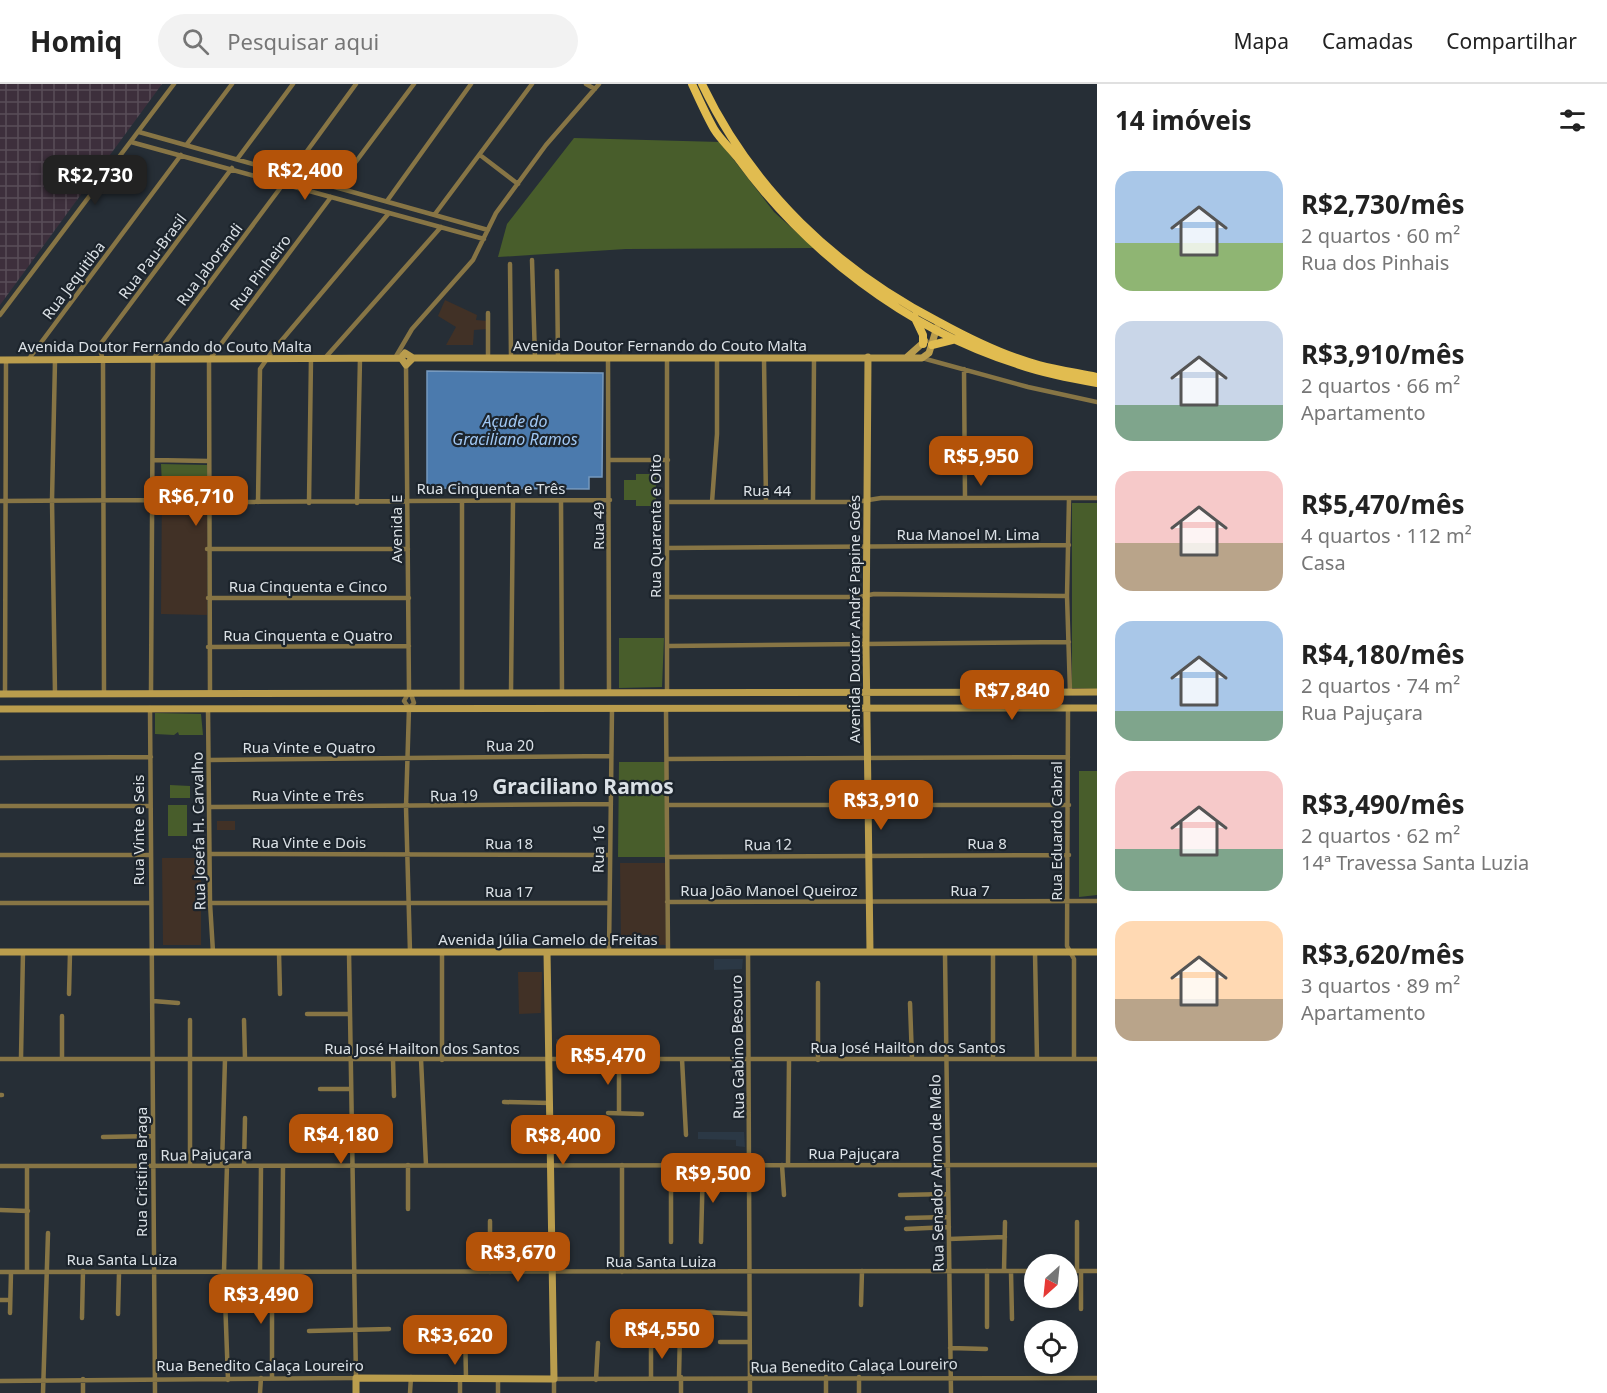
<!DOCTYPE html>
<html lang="pt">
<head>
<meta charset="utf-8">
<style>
  body { margin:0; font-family:"Noto Sans",sans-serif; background:#f2f2f2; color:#222; height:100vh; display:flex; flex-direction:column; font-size:22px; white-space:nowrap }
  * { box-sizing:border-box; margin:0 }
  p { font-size:20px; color:#767676 }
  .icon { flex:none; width:33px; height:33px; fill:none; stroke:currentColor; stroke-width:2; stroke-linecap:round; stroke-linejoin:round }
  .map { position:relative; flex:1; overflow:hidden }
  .panel { display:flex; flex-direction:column; background:#fff; width:510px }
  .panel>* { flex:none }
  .needle { width:39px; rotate:207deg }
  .tools { position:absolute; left:1024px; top:1170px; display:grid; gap:12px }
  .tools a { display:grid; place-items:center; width:54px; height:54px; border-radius:50%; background:#fff; box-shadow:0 3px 9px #0003; font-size:30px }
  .price { position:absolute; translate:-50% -51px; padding:0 14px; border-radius:12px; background:#b45309; color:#fff; font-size:20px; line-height:39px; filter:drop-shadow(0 2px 3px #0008) }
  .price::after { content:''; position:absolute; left:50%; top:36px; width:18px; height:14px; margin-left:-9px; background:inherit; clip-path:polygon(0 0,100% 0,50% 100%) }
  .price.on { background:#222; color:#fff }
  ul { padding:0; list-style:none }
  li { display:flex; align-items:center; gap:18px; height:150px; padding:0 18px }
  li span { display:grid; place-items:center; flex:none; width:168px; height:120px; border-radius:18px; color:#555 }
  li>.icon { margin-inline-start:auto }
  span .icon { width:72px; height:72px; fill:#fffc; stroke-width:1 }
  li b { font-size:26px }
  h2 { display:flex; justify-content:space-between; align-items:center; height:72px; padding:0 18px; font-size:26px }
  header { display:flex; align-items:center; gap:36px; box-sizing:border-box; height:84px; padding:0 30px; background:#fff; border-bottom:2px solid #e0e0e0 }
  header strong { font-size:28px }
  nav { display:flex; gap:33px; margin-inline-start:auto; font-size:21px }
  .search { width:420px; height:54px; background:#f2f2f2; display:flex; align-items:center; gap:15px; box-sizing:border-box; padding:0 21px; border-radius:33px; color:#767676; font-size:22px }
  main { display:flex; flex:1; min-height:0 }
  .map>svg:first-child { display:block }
  .built { fill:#2b3845 }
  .industrial { fill:url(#industrial-grid) }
  .education { fill:#413126 }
  .green { fill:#485d2b }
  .water { fill:#4b7aad; stroke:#7699be; stroke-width:1.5 }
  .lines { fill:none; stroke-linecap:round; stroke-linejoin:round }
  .street { stroke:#877545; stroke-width:4.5 }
  .secondary { stroke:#ba9d4d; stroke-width:7 }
  .primary { stroke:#e1bc50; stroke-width:8 }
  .labels { text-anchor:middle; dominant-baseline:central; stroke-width:4.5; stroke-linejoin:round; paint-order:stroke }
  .street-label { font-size:15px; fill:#dbe1e6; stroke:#1c242c }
  .water-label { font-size:16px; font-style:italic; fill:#a0c7f3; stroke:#1c242c }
  .district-label { font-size:21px; font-weight:bold; fill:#dbe1e6; stroke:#1c242c }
</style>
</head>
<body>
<header>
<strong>Homiq</strong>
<div class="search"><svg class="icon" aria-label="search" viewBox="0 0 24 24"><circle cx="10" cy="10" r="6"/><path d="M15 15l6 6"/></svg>Pesquisar aqui</div>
<nav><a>Mapa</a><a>Camadas</a><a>Compartilhar</a></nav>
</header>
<main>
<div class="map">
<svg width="1097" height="1309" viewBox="0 0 1097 1309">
  <defs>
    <pattern id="industrial-grid" width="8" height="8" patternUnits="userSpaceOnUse" patternTransform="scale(1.5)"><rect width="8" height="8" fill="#3d2f3c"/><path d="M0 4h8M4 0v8" fill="none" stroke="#584d58"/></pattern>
  </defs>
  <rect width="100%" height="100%" fill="#262e36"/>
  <path class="built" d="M714 875H743L742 885 714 886Z
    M556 955H567V971H556Z
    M698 1048H744L745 1063 736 1062V1056L698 1055Z"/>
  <path class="industrial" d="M0 0H162L0 221Z"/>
  <path class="education" d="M445 216 477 231 476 236 488 237V245L474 246 473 261H446L456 243 438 232Z
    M162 401H207V531L161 530Z
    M217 737H235V746H217Z
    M162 774H201V861H163Z
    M620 779H665L666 861 621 860Z
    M518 888H542L541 929 519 930Z"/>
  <path class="green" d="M574 54 720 58 774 128 814 164 626 165 498 173 507 140Z
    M161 380 207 381V401H202L201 427 165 426V401H162Z
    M636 390H656V422H636V416H624V396H636Z
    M1072 419H1097V605L1072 604Z
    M619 554H664L662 603 619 604Z
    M155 629 201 630 203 651H179L178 648 174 651 155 650Z
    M619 678H667V773H618Z
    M1079 687H1097V811L1079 813Z
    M170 701 190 702V714H170Z
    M168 721H187V752H168Z"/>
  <path class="water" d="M427 287 603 289 602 393H589V405L427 404Z"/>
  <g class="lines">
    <path class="street" d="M586 0 595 5
      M139 48 488 146
      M131 58 484 155
      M187 60 232 0
      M480 71 518 100
      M238 74 293 0
      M291 89 356 0
      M337 103 414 0
      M387 117 471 0
      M435 130 532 0
      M532 176 535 274
      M510 180 511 273
      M557 187 558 275
      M488 229V273
      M0 231 174 0
      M325 274 441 143
      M395 274 412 245 473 176 496 129 546 61 599 0
      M922 274 1028 303 1097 318
      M667 275V609
      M764 275 766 418
      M28 276 181 71
      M608 276 609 608
      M406 281 409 608 404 617 409 624
      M964 285 965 414
      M153 376 209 377
      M610 376H668
      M1069 414 1067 512 1070 608
      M0 417 152 416
      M462 417V609
      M561 417 562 609
      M813 417 814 275
      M208 418 610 416
      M258 418 260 285 271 269 389 129
      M668 418H856L881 414H1097
      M712 418 717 350V275
      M309 419 311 274
      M357 419 360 274
      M667 464 1069 461
      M207 465H408
      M667 513H859L874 510 1067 512
      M208 514H409
      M668 562 1069 558
      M208 563 409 562
      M104 608 103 276 99 262 232 84
      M151 608 153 275 284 99
      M511 608 513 417
      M55 609 52 416 55 277
      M210 609 209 276 331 113
      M5 610 6 276
      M150 624 155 1309
      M666 624 668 867
      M1068 624 1067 862 1074 875V975
      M208 625 210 819 213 868
      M0 674 151 673
      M668 675 1068 673
      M209 676 611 672
      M669 721H1069
      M0 722H150
      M210 723 611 720
      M210 770 610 771
      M0 771H150
      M667 773 1069 771
      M667 818 1097 817
      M0 819H150
      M210 819H609
      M410 868 406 723 409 624 414 619 411 610
      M609 868 612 625
      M1035 868 1037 975
      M279 869 280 910
      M442 869V976
      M748 869 750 1309
      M945 870 951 1309
      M818 899V976
      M69 910 70 868
      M153 917 178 919
      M910 919 912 975
      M307 930H349
      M62 932V975
      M244 936 245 975
      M21 974 23 868
      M0 975H1097
      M421 975 426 1081
      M682 975 686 1051
      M993 975V869
      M393 976 394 1012
      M320 1005H350
      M0 1011H2
      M504 1018 550 1019
      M608 1029 642 1030
      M619 1029V976
      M309 1043 351 1041
      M103 1053 153 1052
      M222 1081 225 975
      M227 1081 224 1187 228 1296
      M244 1081 245 1034
      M408 1081V1125
      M622 1081V1188
      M782 1081 784 1111
      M788 1081 789 976
      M0 1082 1097 1081
      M190 1082V936
      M27 1083V1187
      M900 1111 948 1110
      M0 1126 28 1127
      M907 1134 948 1133
      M1077 1138V1187
      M906 1145 949 1143
      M949 1155 1005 1153
      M671 1158V1081
      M701 1158 703 1080
      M987 1187V1243
      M1004 1187 1005 1138
      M1068 1187H1097
      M0 1188 1035 1187
      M260 1188 261 1082
      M282 1188 283 1082
      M490 1188V1137
      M1011 1188 1012 1235
      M0 1216H10
      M861 1221 862 1187
      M1081 1225V1187
      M696 1228 749 1230
      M10 1229 11 1188
      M118 1230 119 1189
      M82 1234 83 1187
      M465 1244 466 1294
      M309 1247 389 1245
      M651 1258V1295
      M720 1258H748
      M950 1264 986 1265
      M679 1293 680 1247
      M826 1293V1309
      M272 1294V1188
      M460 1294V1309
      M498 1295V1309
      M596 1296 598 1259
      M0 1297 356 1294 349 868
      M43 1309 48 1149
      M83 1309V1295
      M260 1309 261 1294
      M410 1309 411 1293
      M554 1309V1295L1097 1294
      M681 1309V1293
      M859 1309V1293"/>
    <path class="secondary" d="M868 273 866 560 870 868
      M907 273 925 257
      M401 274 406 281 413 274
      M0 276 401 274 405 269 413 274H922L929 269 937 243
      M0 610 1097 608
      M0 625 1097 624
      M0 868H1097
      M356 1309V1294L554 1295 547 868"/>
    <path class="primary" d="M692 0C699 15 706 31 714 45 720 55 730 64 737 73 805 167 906 245 1017 280 1043 289 1070 294 1097 299
      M702 0C752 105 836 185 939 238 970 255 1004 272 1039 281 1058 286 1078 289 1097 293
      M914 232 923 251V260
      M932 261 956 255"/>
  </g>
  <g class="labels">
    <g class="street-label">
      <text transform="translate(152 172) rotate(-53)">Rua Pau-Brasil</text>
      <text transform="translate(209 180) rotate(-53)">Rua Jaborandi</text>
      <text transform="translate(260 188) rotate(-53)">Rua Pinheiro</text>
      <text transform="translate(73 196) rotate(-53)">Rua Jequitiba</text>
      <text x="660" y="261">Avenida Doutor Fernando do Couto Malta</text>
      <text x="165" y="262">Avenida Doutor Fernando do Couto Malta</text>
      <text x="491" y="404">Rua Cinquenta e Três</text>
      <text x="767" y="406">Rua 44</text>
      <text transform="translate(598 442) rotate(-90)">Rua 49</text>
      <text transform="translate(655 442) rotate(-90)">Rua Quarenta e Oito</text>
      <text transform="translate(396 445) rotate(-90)">Avenida E</text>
      <text x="968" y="450">Rua Manoel M. Lima</text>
      <text x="308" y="502">Rua Cinquenta e Cinco</text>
      <text transform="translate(854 535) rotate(-90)">Avenida Doutor André Papine Goés</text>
      <text x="308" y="551">Rua Cinquenta e Quatro</text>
      <text transform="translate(510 661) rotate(-1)">Rua 20</text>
      <text x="309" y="663">Rua Vinte e Quatro</text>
      <text x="308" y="711">Rua Vinte e Três</text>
      <text transform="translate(454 711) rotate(-1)">Rua 19</text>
      <text transform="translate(138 746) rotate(-90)">Rua Vinte e Seis</text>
      <text transform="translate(198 747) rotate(-91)">Rua Josefa H. Carvalho</text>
      <text transform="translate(1056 747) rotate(-90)">Rua Eduardo Cabral</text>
      <text x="309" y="758">Rua Vinte e Dois</text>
      <text x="509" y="759">Rua 18</text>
      <text x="987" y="759">Rua 8</text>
      <text transform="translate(768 760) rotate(-1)">Rua 12</text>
      <text transform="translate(598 765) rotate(-89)">Rua 16</text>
      <text x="769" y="806">Rua João Manoel Queiroz</text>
      <text x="970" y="806">Rua 7</text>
      <text x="509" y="807">Rua 17</text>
      <text x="548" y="855">Avenida Júlia Camelo de Freitas</text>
      <text transform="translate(737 963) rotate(-91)">Rua Gabino Besouro</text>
      <text x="908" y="963">Rua José Hailton dos Santos</text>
      <text x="422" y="964">Rua José Hailton dos Santos</text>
      <text x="854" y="1069">Rua Pajuçara</text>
      <text transform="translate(206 1070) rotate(-1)">Rua Pajuçara</text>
      <text transform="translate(141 1088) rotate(-90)">Rua Cristina Braga</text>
      <text transform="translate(936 1089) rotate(-91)">Rua Senador Arnon de Melo</text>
      <text x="122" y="1175">Rua Santa Luiza</text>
      <text x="661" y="1177">Rua Santa Luiza</text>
      <text x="260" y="1281">Rua Benedito Calaça Loureiro</text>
      <text transform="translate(854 1281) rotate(-1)">Rua Benedito Calaça Loureiro</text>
    </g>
    <g class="water-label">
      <text x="515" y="337">Açude do<tspan x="515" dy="18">Graciliano Ramos</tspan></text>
    </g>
    <g class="district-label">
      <text x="583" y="702">Graciliano Ramos</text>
    </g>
  </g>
</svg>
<div class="tools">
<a><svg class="needle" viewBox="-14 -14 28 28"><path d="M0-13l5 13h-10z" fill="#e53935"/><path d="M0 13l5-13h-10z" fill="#767676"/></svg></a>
<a><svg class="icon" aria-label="locate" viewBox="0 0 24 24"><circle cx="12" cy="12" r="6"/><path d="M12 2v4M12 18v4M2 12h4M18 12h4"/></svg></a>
</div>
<b class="price" style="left:305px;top:117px">R$2,400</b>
<b class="price on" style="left:95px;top:122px">R$2,730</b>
<b class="price" style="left:981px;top:403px">R$5,950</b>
<b class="price" style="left:196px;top:443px">R$6,710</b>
<b class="price" style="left:1012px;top:637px">R$7,840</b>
<b class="price" style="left:881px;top:747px">R$3,910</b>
<b class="price" style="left:608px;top:1002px">R$5,470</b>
<b class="price" style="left:341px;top:1081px">R$4,180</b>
<b class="price" style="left:563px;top:1082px">R$8,400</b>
<b class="price" style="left:713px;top:1120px">R$9,500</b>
<b class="price" style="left:518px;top:1199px">R$3,670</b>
<b class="price" style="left:261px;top:1241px">R$3,490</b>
<b class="price" style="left:662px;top:1276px">R$4,550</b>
<b class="price" style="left:455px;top:1282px">R$3,620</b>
</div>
<section class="panel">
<h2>14 imóveis<svg class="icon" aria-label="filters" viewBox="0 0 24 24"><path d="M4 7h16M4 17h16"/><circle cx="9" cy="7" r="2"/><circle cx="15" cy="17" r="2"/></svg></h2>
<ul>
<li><span style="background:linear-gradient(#a9c7e8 60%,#8fb573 0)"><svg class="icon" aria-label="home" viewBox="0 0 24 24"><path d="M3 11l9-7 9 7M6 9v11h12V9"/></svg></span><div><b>R$2,730/mês</b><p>2 quartos · 60 m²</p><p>Rua dos Pinhais</p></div></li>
<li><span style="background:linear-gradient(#c9d6e8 70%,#7fa58c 0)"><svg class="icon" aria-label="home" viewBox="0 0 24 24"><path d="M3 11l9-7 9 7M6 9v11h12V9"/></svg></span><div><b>R$3,910/mês</b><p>2 quartos · 66 m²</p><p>Apartamento</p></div></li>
<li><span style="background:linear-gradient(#f6c9c9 60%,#b9a48a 0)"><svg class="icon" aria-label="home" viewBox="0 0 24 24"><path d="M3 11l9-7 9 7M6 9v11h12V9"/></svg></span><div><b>R$5,470/mês</b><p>4 quartos · 112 m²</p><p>Casa</p></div></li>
<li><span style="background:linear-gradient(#a9c7e8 75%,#7fa58c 0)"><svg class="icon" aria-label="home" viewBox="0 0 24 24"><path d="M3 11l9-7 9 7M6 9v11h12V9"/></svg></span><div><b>R$4,180/mês</b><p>2 quartos · 74 m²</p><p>Rua Pajuçara</p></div></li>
<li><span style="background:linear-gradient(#f6c9c9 65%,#7fa58c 0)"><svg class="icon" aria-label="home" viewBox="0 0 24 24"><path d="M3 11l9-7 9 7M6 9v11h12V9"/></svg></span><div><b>R$3,490/mês</b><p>2 quartos · 62 m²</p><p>14ª Travessa Santa Luzia</p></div></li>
<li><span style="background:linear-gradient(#ffd9b3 65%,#b9a48a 0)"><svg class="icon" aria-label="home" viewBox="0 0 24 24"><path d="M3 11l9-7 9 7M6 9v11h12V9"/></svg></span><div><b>R$3,620/mês</b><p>3 quartos · 89 m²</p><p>Apartamento</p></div></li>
</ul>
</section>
</main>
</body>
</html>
